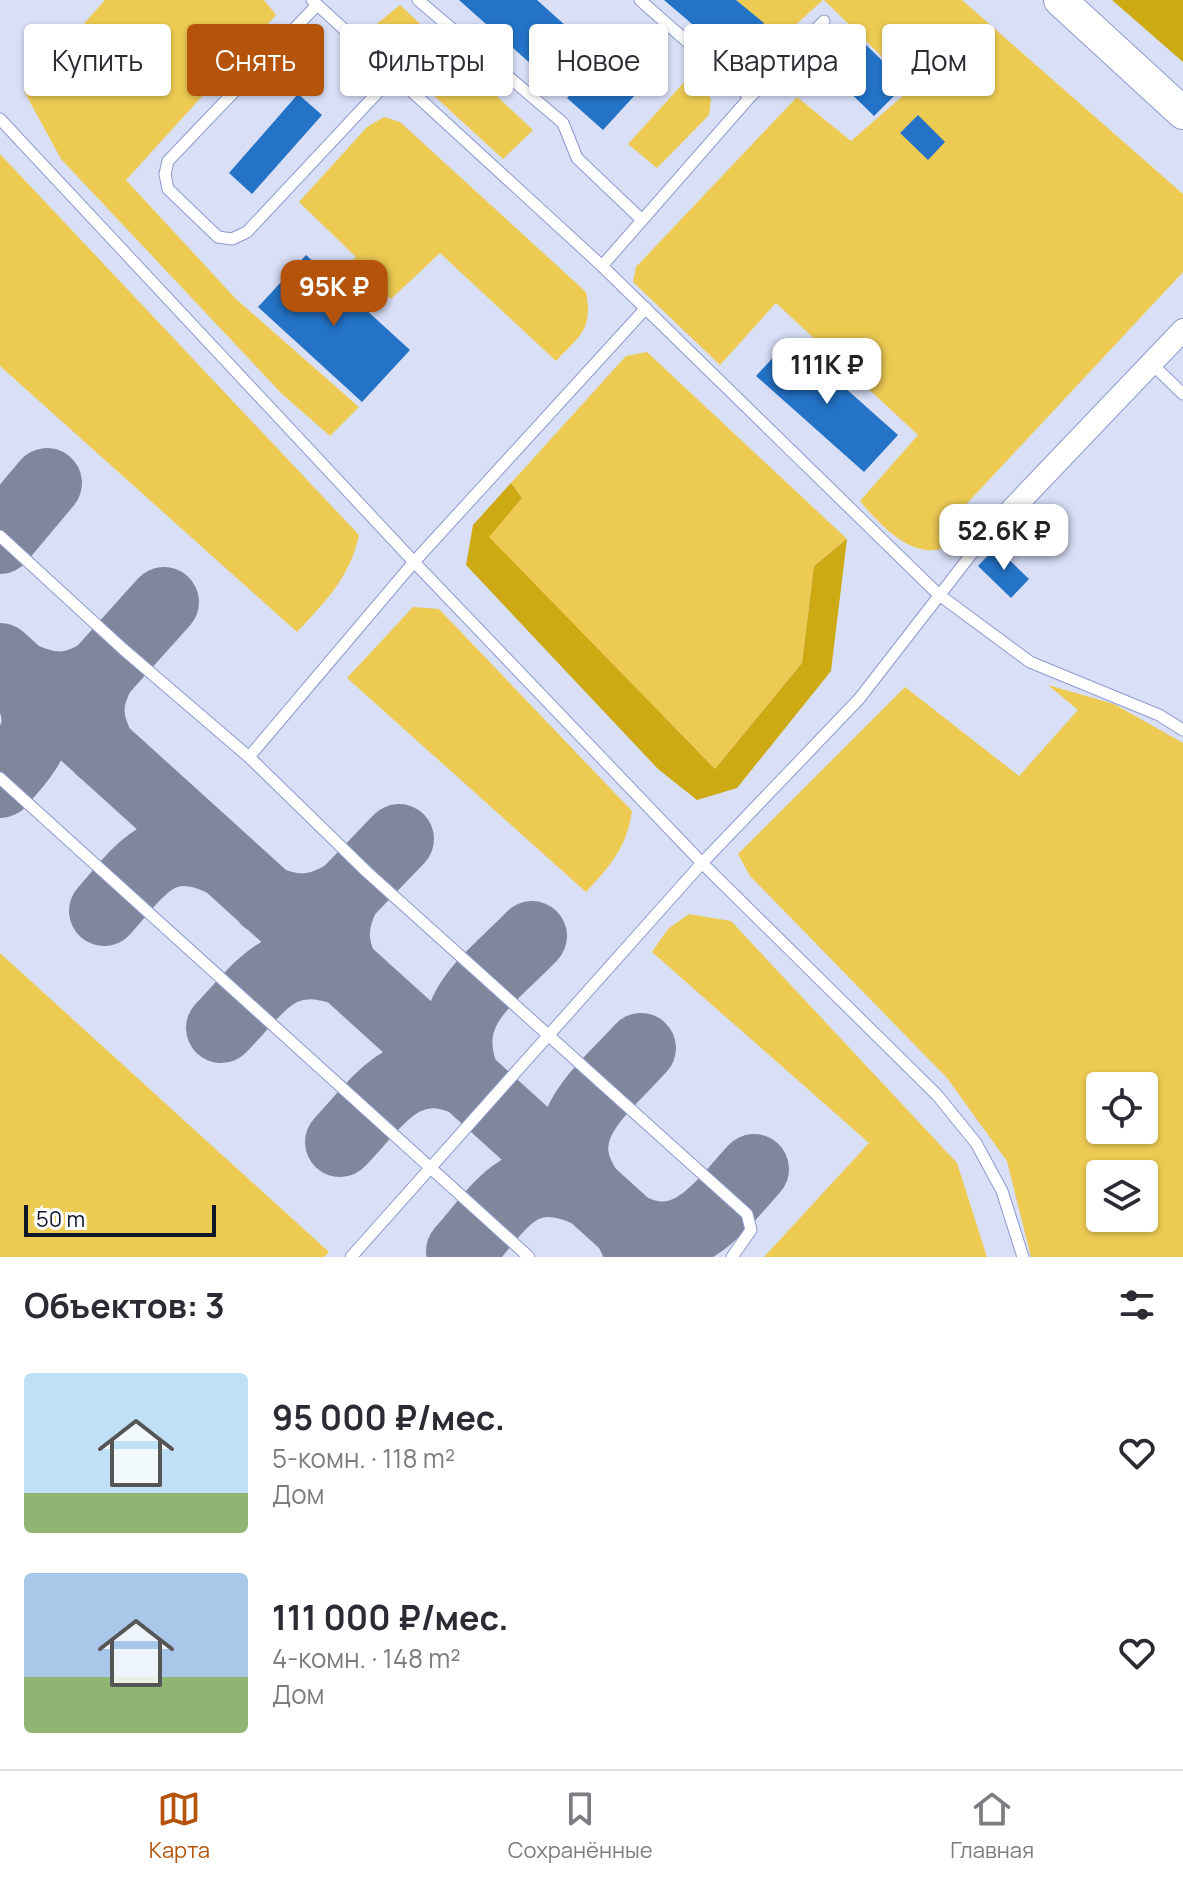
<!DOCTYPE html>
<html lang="ru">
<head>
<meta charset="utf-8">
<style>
  body { margin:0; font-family:Manrope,sans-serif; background:#f7f7f7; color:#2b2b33; height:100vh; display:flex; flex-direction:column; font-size:30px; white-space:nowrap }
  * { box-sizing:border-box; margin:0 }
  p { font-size:26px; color:#7c7c81 }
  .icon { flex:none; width:44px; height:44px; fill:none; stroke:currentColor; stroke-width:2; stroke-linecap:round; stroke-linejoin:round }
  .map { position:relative; height:1257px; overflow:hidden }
  .details { display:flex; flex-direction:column; background:#fff; flex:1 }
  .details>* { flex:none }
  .hud { position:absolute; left:24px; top:24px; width:1136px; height:72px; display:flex; gap:16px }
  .tools { position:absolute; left:1086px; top:1072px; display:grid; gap:16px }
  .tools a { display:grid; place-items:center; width:72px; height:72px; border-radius:8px; background:#fff; box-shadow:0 2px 6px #0004; font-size:40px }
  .scale { position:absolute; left:24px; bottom:20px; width:192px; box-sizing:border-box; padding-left:8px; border:4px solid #111629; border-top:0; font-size:22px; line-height:28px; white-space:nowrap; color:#111629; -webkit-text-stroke:6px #fff; paint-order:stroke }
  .price { position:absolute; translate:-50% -68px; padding:0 18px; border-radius:16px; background:#fff; color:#222; font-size:26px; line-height:52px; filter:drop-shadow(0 2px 4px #0008) }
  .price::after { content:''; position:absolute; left:50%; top:48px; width:24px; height:18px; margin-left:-12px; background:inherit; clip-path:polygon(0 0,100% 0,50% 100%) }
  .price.selected { background:#b45309; color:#fff }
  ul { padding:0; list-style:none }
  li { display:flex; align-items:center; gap:24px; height:200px; padding:0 24px }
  li span { display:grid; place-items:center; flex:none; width:224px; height:160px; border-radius:8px; color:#555 }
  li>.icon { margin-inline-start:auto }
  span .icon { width:96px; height:96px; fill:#fffc; stroke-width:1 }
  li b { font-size:34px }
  h2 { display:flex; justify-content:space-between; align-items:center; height:96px; padding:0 24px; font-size:34px }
  .tag { padding:0 28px; border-radius:8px; background:#fff; box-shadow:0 2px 6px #0004; font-size:28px; line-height:72px }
  .tag.selected { background:#b45309; color:#fff }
  .dock { display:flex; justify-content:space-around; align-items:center; height:112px; border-top:2px solid #e1e1e2; background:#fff; font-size:22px; color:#7c7c81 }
  .dock a { display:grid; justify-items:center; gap:4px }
  .dock .selected { color:#b45309 }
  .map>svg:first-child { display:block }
  .green { fill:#edcb53; fill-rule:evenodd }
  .forest { fill:#cda913 }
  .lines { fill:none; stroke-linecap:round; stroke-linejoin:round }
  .taxiway { stroke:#80879c; stroke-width:70 }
  .building { fill:#2473c7 }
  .lane-casing { stroke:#8d9ad0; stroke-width:13 }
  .street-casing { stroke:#8d9ad0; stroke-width:24 }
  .secondary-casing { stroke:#8d9ad0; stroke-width:34 }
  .lane { stroke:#fff; stroke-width:11 }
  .street { stroke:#fff; stroke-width:22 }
  .secondary { stroke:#fff; stroke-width:32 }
</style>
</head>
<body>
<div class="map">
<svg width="1183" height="1257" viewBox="0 0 1183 1257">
  <rect width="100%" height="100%" fill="#d8dff6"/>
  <path class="green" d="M105 0H264L276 15 126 180 236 299 359 407 330 436 282 394 61 159 24 91Z
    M736 0H823L780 39Z
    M824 0H962L1183 194V272L958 513 968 530C930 576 887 534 860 501L918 435 776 303 720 365 633 282 636 267 797 97 851 141 913 87Z
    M400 5 533 130 503 159 371 38 368 31Z
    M688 78 711 98 709 115 657 168 628 144Z
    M384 117 400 122 586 292C593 329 581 335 556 361L440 253 391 299 348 264 356 257 299 202 367 127Z
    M0 154 359 535C350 577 326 601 297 632L0 366Z
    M647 352 847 539 814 566 802 663 715 769 488 537 522 498 511 483 626 356Z
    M413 607 439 609 632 811C627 847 610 866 586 892L347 678Z
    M1048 685 1114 704 1183 743V1257H1031L1007 1161 947 1078 750 876 738 854 905 687 1019 776 1078 710ZM1100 1086H1144V1130H1100ZM1100 1174H1144V1218H1100Z
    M689 914 731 921 957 1163 987 1257H764L869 1143 652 952 668 929Z
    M0 953 329 1252 324 1257H0Z"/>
  <path class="forest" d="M1112 0H1183V62Z
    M511 483 522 498 489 537 715 769 802 663 814 566 847 539 831 671 737 788 697 800 658 769 466 565 473 525Z"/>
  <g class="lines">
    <path class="taxiway" d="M0 539 47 483
      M0 658 628 1227
      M101 672 164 602
      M0 783C35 744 53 721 17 674 48 690 71 692 101 672 85 701 86 722 102 751
      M346 894 399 839
      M104 911C142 868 162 832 224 862
      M221 1028C261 987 280 948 344 971 331 942 332 922 346 894 317 911 298 913 266 900
      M340 1142C378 1102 405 1054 466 1081 437 1010 487 983 532 936
      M461 1251C503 1204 521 1161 590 1193 545 1131 600 1093 641 1048
      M642 1257 628 1227C686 1257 717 1210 754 1169"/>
  </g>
  <path class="building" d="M459 0H537L585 43 550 81Z
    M664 0H736L764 23 733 59Z
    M631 29 667 60 603 130 567 98Z
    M858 37 906 84 874 116 826 69Z
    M298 94 322 115 252 194 229 173Z
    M918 115 945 142 928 160 900 133Z
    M306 255 410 350 362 402 258 307Z
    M790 339 898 435 864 472 756 376Z
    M996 547 1029 579 1011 598 978 566Z"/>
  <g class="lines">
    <g class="lane-casing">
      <path id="lane" d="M312 0 602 266 938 594 1030 662 1159 715 1183 730
        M418 0 563 123 577 158 642 220
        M317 5 168 161 165 174 168 189 218 237 232 239 247 232 394 75
        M750 97 824 21
        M0 119 414 562 646 308
        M602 266 750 97 640 0
        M1151 363 1183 394
        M0 536 123 649 249 757 367 872 747 1214 751 1230 732 1257
        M249 757 414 562 702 863 937 1095 976 1143 1002 1191 1023 1257
        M0 778 529 1257
        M351 1257 702 863 859 699 980 543"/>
    </g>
    <g class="street-casing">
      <path id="street" d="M980 543 1183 330"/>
    </g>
    <g class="secondary-casing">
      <path id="secondary" d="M1060 0 1183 113"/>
    </g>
    <use href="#lane" class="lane"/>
    <use href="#street" class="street"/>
    <use href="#secondary" class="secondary"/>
  </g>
</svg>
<div class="tools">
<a><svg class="icon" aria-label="locate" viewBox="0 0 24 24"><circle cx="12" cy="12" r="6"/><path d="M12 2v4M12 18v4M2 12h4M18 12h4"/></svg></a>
<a><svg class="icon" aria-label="layers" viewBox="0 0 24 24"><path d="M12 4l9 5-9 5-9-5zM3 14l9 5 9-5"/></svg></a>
</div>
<div class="scale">50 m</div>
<b class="price selected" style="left:334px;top:328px">95K ₽</b>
<b class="price" style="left:827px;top:406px">111K ₽</b>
<b class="price" style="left:1004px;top:572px">52.6K ₽</b>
<div class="hud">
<a class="tag">Купить</a>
<a class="tag selected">Снять</a>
<a class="tag">Фильтры</a>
<a class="tag">Новое</a>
<a class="tag">Квартира</a>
<a class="tag">Дом</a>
</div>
</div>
<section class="details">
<h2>Объектов: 3<svg class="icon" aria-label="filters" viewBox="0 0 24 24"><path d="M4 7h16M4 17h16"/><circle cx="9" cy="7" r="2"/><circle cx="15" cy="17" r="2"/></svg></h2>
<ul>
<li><span style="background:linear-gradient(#bfe0f5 75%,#8fb573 0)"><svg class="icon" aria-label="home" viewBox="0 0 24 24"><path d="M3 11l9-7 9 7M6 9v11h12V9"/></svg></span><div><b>95 000 ₽/мес.</b><p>5-комн. · 118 m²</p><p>Дом</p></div><svg class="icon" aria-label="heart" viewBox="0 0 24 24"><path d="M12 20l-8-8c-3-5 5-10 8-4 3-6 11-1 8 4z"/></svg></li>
<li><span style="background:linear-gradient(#a9c7e8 65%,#8fb573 0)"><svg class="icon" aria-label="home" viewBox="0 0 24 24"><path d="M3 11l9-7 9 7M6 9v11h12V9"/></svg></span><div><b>111 000 ₽/мес.</b><p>4-комн. · 148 m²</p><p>Дом</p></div><svg class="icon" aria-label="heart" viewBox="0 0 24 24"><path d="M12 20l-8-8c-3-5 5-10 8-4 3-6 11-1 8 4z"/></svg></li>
</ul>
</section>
<nav class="dock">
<a class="selected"><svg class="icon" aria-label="map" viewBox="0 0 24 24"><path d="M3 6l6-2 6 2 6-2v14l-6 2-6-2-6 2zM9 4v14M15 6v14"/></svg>Карта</a>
<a><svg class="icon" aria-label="saved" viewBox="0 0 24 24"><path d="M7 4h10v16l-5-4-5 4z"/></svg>Сохранённые</a>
<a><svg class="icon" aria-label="home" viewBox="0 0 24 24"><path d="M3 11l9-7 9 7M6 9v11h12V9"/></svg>Главная</a>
</nav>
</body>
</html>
